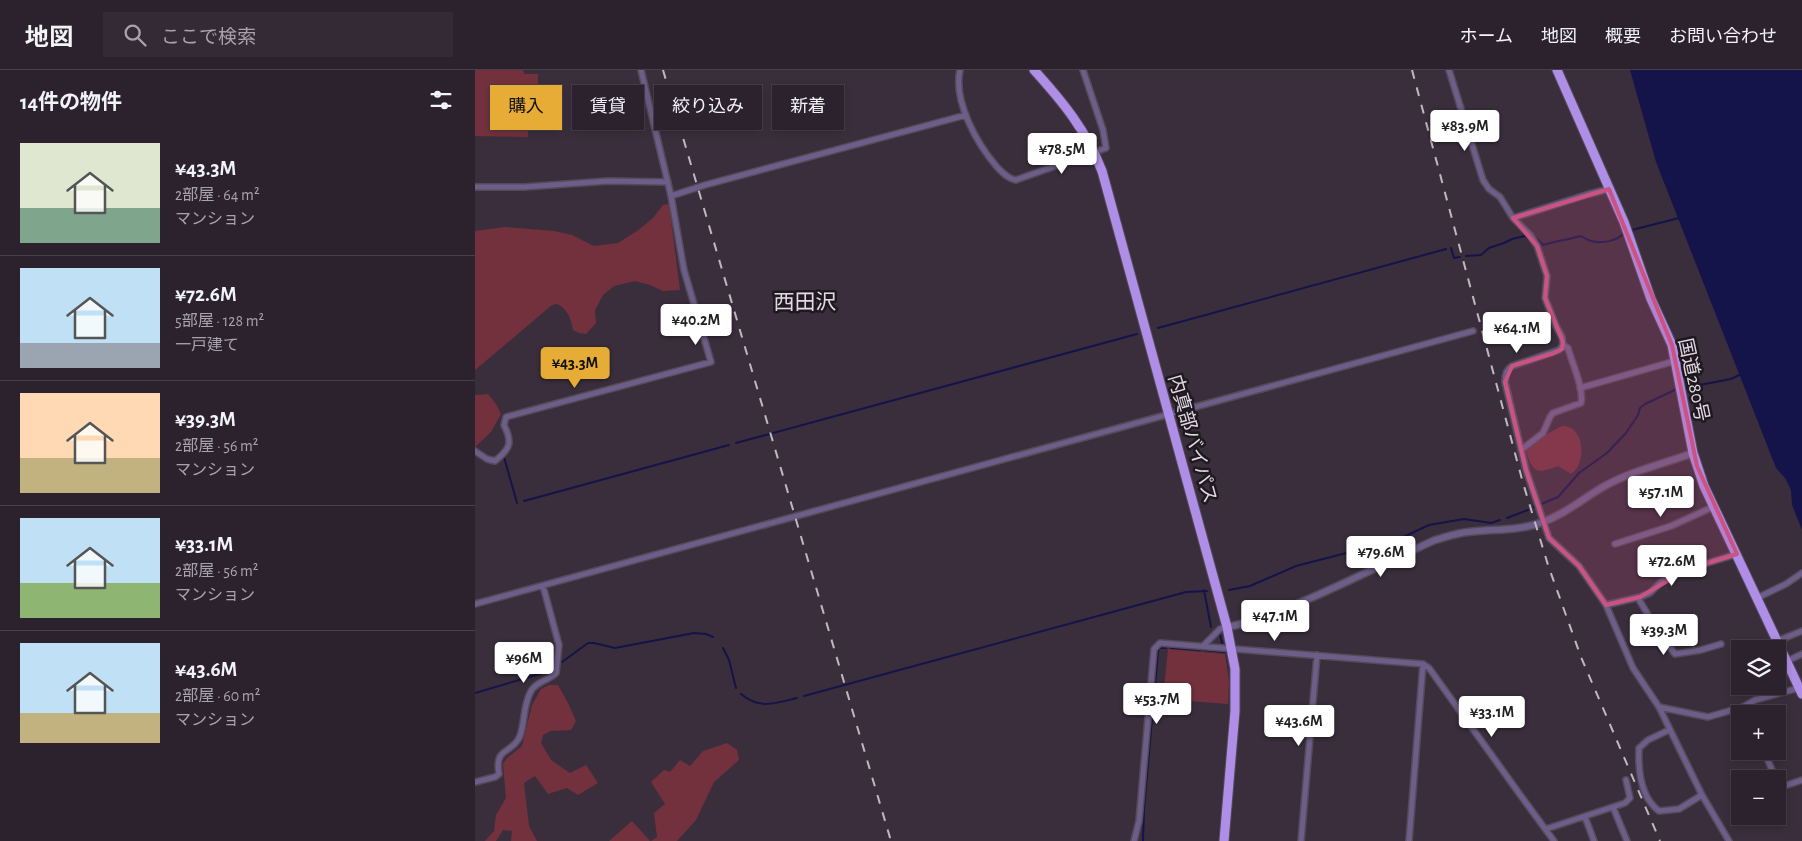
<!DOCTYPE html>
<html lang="ja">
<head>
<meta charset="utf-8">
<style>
  body { margin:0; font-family:"Alegreya Sans","Noto Sans JP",sans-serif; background:#342a35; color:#f1f3f6; height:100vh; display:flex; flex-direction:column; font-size:19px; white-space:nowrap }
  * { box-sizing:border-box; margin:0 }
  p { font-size:16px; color:#a6a4aa }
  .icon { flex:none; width:28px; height:28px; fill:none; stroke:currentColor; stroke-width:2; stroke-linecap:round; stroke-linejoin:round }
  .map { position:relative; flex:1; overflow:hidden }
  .details { display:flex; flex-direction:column; background:#2c222d; width:475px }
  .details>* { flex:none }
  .banner { position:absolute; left:15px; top:15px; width:475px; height:45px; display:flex; gap:10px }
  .tools { position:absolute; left:1256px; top:570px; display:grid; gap:10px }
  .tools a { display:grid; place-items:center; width:55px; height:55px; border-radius:0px; background:#2c222d; box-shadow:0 2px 8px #0003,0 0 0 1px #483f49; font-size:25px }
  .price { position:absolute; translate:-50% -42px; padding:0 11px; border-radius:5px; background:#fff; color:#222; font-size:16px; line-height:32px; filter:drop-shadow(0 1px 2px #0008) }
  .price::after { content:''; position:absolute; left:50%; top:30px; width:15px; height:11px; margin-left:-8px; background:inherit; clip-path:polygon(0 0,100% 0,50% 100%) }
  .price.on { background:#e7ac36; color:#111 }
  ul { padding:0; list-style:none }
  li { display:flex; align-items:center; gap:15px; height:125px; padding:0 20px }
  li+li { border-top:1px solid #483f49 }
  li span { display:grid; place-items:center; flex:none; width:140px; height:100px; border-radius:0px; color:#555 }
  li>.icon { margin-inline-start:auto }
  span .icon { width:60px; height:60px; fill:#fffc; stroke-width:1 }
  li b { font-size:21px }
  h2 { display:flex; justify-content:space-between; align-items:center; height:60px; padding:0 20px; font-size:21px }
  .chip { padding:0 18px; border-radius:0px; background:#2c222d; box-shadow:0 2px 8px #0003,0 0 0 1px #483f49; font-size:18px; line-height:45px }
  .chip.on { background:#e7ac36; color:#111 }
  header { display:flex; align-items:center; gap:30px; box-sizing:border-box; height:70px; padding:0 25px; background:#2c222d; border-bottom:1px solid #483f49 }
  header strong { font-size:24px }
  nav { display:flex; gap:28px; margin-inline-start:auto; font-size:18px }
  .search { width:350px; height:45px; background:#342a35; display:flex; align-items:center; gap:12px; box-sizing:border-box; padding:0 18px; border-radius:0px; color:#a6a4aa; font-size:19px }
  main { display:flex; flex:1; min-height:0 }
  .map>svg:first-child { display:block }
  .green { fill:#73313e }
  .water { fill:#14144a }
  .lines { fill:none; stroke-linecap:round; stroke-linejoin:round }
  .stream { stroke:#14144a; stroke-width:2 }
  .minor-casing { stroke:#554a57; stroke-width:8 }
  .tertiary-casing { stroke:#554a57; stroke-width:9 }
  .trunk-casing { stroke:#554a57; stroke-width:11 }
  .minor { stroke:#6c5d89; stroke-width:5 }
  .tertiary { stroke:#6c5d89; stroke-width:6 }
  .trunk { stroke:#ae8ee6; stroke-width:9 }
  .rail { stroke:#c0b8c1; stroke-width:2; stroke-dasharray:9 9; stroke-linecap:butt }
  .marked { fill:#cc5284; fill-opacity:0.2; stroke:#cc5284; stroke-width:4; stroke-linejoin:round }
  .labels { text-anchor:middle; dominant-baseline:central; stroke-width:5; stroke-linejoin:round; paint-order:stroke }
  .street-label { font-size:19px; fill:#e2dae2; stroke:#1e181f }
  .quarter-label { font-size:21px; fill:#e2dae2; stroke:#1e181f }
</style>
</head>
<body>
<header>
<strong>地図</strong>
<div class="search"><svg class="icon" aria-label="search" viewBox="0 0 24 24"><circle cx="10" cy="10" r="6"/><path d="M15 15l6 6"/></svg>ここで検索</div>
<nav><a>ホーム</a><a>地図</a><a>概要</a><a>お問い合わせ</a></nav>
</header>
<main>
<section class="details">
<h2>14件の物件<svg class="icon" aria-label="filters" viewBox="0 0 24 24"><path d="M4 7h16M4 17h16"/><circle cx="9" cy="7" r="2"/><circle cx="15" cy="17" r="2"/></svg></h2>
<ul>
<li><span style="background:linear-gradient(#dfe7d0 65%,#7fa58c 0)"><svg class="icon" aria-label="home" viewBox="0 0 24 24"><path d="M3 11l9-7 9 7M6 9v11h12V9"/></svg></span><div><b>¥43.3M</b><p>2部屋 · 64 m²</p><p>マンション</p></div></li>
<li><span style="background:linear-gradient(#bfe0f5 75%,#9aa5b1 0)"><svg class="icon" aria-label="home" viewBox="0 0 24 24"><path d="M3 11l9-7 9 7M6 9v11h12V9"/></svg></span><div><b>¥72.6M</b><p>5部屋 · 128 m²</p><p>一戸建て</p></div></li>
<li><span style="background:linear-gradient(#ffd9b3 65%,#c2b280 0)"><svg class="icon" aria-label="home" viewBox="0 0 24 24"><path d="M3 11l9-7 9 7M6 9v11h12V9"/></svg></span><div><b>¥39.3M</b><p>2部屋 · 56 m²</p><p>マンション</p></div></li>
<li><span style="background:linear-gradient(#bfe0f5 65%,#8fb573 0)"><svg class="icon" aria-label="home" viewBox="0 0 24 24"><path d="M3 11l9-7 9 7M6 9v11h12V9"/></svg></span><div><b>¥33.1M</b><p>2部屋 · 56 m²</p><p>マンション</p></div></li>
<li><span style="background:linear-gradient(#bfe0f5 70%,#c2b280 0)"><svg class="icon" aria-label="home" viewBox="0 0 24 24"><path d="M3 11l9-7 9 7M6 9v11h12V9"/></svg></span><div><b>¥43.6M</b><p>2部屋 · 60 m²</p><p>マンション</p></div></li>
</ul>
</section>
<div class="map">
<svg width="1327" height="771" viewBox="0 0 1327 771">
  <rect width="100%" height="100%" fill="#3a2e3c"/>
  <path class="green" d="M0 0H48L49 4H63V36L53 39V67L0 66Z
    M194 134 205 220 188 221 175 215 160 211 139 216 128 225 120 240 121 253 111 264 104 263 98 260C96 249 93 239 82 234L77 235 0 300V161L30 157 79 161 97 165 119 176 143 173 162 161 178 148 188 135Z
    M13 324 21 334 26 344 16 362 0 377V325Z
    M1088 356C1110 356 1112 394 1096 404L1083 396C1062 404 1058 404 1051 381 1062 370 1073 362 1088 356Z
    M693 579 750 584 754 611 753 634 688 629Z
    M74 615H83L93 633 101 651 96 660 76 661 68 665 66 673 76 690 95 703 111 695 123 713 103 725 92 718 73 724 60 706 49 713 54 756 62 771H36L37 761 28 760 21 771H10L19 761 21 745 31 728 28 694 32 688 47 676 57 635 66 619Z
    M252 673 262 680 264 690 239 712 221 750 202 771H176L182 767 179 743 190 734 176 712 189 700 195 702 205 690 215 696 228 681Z
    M157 751 175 771H134Z"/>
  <path class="water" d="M1155 0H1327V460L1317 435 1316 420 1310 408 1301 398 1181 92Z"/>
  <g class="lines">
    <path class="stream" d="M1157 160 1204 148
      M1060 167 1068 175C1080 171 1093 170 1105 166 1109 167 1112 170 1116 171 1127 174 1142 171 1149 163
      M976 178 979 188 985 187
      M991 186 1006 185 1014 178 1029 173 1037 169 1050 166
      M683 258 971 179
      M1209 318 1256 309 1264 305
      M261 373 662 264
      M29 387 42 433
      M49 431 254 375
      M1059 437 1083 427 1104 403 1132 383 1151 363 1163 345 1165 338 1170 334 1202 319
      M1032 448 1053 440
      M729 520 736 557
      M754 520 775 516 821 496 922 470 954 455 989 449 1016 453 1025 450
      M745 565 748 576
      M248 578 254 590 261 618
      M696 578 726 580
      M729 580 750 582
      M87 592 113 573H119L140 578 219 563 231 564 238 567
      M0 623 78 600
      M266 624C285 640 301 633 322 628
      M329 626 711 522 732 521
      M668 771 669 739 683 582 684 578H691"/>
    <g class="minor-casing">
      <path id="minor" d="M485 0C478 31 502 74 522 97 527 102 533 109 541 110L631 78 628 60 608 0
        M974 0 1008 110 1014 119 1025 127 1038 148 1055 165 1062 176 1072 206 1070 228 1081 256 1087 267 1088 275 1084 280 1037 296C1031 300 1030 305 1030 312L1051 400 1074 468 1104 496 1131 535 1158 598 1184 637 1227 725 1254 771
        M0 117H49L133 111 193 112
        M196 126 230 115 491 45
        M1038 148 1114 124 1134 119
        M1105 318 1200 291
        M1046 380 1068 363 1075 347 1078 343 1106 333C1109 318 1097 293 1093 278L1088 275
        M0 381 12 389 20 391C35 379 38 373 29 355L31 347 236 292 209 200 196 126 166 0
        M1140 474 1196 456 1238 437
        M1163 528 1184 563 1200 584 1226 580 1246 574
        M1282 528 1311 514 1327 503
        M0 534 998 261
        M1131 535 1165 527 1175 523 1186 512 1213 499 1262 484
        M1302 571 1327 561
        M728 576 745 559 752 557
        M1312 591 1327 584
        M1184 637 1233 647 1268 637 1280 630 1324 618
        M1194 660 1173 670 1164 678C1163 700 1165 727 1184 741L1204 739 1227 725
        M1289 681 1300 707
        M0 712 20 707 24 704C19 676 37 685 45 666 50 652 48 635 56 621 62 611 73 611 81 603L84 575 68 516
        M1309 716 1327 710
        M1138 737 1152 771
        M1110 747 1119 771
        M1071 759 1150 733 1155 728 1151 710
        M659 771 664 751 679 579 685 573 948 594 954 598 1046 726 1079 771
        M826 771 842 585
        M934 771 948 594"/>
    </g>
    <g class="tertiary-casing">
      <path id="tertiary" d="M752 557C771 554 789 547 807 540 859 520 909 493 960 470 971 467 982 463 993 462 1017 459 1042 461 1065 453 1089 445 1107 429 1128 417 1156 401 1188 394 1218 383"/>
    </g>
    <g class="trunk-casing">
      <path id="trunk" d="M559 0C588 32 611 60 627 101L752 557 760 599V641L749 771
        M1082 0 1149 152 1176 229 1197 275 1218 383 1229 416 1327 624"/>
    </g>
    <use href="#minor" class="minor"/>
    <use href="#tertiary" class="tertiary"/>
    <use href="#trunk" class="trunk"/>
    <path class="rail" d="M188 0 416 771
      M937 0 1048 413 1073 495 1106 587 1185 771"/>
  </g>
  <path class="marked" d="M1134 119 1197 275 1222 396 1262 484 1213 499 1165 527 1131 535 1104 496 1074 468 1051 400 1030 312 1037 296 1079 283 1087 279 1088 272 1070 228 1072 206 1062 176 1038 148Z"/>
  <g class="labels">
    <g class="street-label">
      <text transform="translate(1218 310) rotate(78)">国道280号</text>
      <text transform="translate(717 369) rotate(74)">内真部バイパス</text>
    </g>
    <g class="quarter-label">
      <text x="330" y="232">西田沢</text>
    </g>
  </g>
</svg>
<div class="tools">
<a><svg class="icon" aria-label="layers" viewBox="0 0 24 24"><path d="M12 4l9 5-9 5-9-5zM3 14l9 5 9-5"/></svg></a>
<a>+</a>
<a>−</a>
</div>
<b class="price" style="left:990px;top:82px">¥83.9M</b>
<b class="price" style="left:587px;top:105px">¥78.5M</b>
<b class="price" style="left:221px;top:276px">¥40.2M</b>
<b class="price" style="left:1042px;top:284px">¥64.1M</b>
<b class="price on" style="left:100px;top:319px">¥43.3M</b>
<b class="price" style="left:1186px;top:448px">¥57.1M</b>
<b class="price" style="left:906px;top:508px">¥79.6M</b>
<b class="price" style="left:1197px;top:517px">¥72.6M</b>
<b class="price" style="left:800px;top:572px">¥47.1M</b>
<b class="price" style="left:1189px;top:586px">¥39.3M</b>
<b class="price" style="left:49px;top:614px">¥96M</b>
<b class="price" style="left:682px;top:655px">¥53.7M</b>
<b class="price" style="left:1017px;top:668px">¥33.1M</b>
<b class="price" style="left:824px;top:677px">¥43.6M</b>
<div class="banner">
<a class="chip on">購入</a>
<a class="chip">賃貸</a>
<a class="chip">絞り込み</a>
<a class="chip">新着</a>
</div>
</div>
</main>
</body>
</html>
